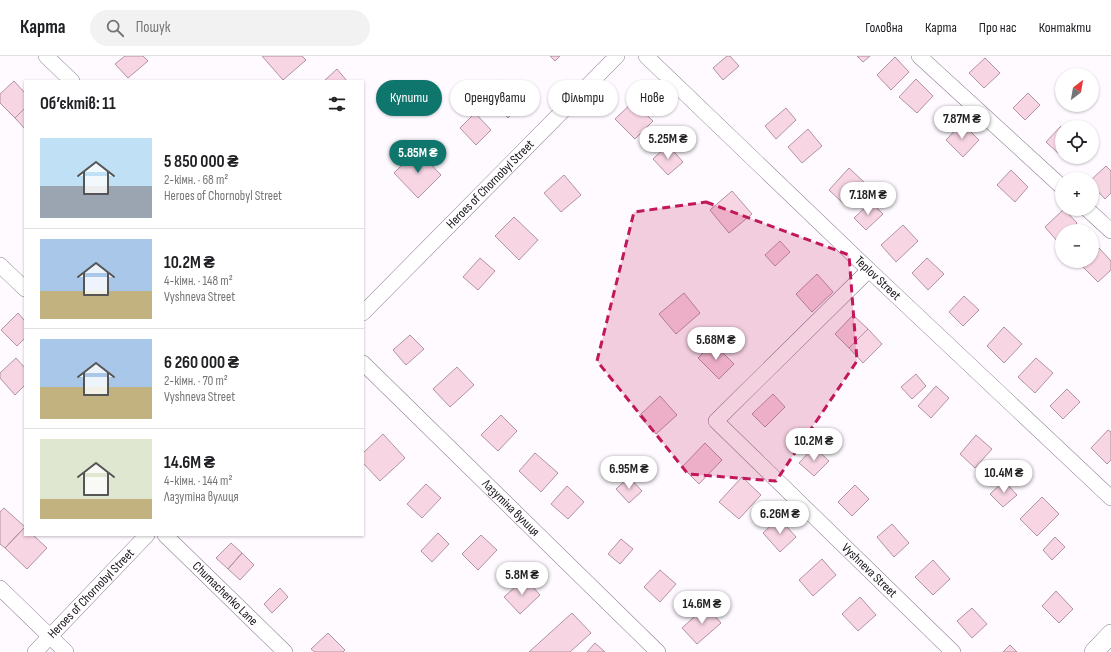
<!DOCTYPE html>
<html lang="uk">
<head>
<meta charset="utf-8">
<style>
  body { margin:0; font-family:"Sofia Sans Condensed",sans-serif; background:#f2f2f2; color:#202124; height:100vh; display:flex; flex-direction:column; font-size:15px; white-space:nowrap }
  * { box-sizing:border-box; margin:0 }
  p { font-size:13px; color:#757577 }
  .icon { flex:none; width:22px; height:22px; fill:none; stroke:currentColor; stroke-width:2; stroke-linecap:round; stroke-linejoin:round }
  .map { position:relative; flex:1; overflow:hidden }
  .panel { position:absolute; left:24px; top:24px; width:340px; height:456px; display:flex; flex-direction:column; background:#fff; border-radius:0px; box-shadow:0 1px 3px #0004 }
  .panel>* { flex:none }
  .hud { position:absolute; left:376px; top:24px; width:380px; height:36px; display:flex; gap:8px }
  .needle { width:26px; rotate:31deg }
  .fabs { position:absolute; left:1055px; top:12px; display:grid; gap:8px }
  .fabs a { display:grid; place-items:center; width:44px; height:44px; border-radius:50%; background:#fff; box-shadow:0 1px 3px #0004; font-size:20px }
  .price { position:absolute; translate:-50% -34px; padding:0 9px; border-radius:14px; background:#fff; color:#222; font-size:13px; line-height:26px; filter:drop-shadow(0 1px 2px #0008) }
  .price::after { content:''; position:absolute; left:50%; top:24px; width:12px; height:9px; margin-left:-6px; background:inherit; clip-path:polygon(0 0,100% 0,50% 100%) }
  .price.current { background:#0f766e; color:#fff }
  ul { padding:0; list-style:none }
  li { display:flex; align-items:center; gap:12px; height:100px; padding:0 16px }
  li+li { border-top:1px solid #e0e0e0 }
  li span { display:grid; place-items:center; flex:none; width:112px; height:80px; border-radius:0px; color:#555 }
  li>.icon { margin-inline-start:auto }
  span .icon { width:48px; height:48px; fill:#fffc; stroke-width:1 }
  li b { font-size:17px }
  h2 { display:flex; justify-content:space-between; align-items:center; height:48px; padding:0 16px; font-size:17px }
  .pill { padding:0 14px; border-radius:18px; background:#fff; box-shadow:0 1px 3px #0004; font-size:14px; line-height:36px }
  .pill.current { background:#0f766e; color:#fff }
  header { display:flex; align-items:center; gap:24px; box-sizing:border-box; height:56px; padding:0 20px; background:#fff; border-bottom:1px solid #e0e0e0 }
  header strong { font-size:19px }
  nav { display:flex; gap:22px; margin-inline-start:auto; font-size:14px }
  .search { width:280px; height:36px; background:#f2f2f2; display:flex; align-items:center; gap:10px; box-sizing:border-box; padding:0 14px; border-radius:22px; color:#757577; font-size:15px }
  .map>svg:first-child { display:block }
  .building { fill:#f7d5e3; stroke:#b193a0 }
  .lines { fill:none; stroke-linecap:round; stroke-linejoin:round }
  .minor-casing { stroke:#8c7a91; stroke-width:16 }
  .tertiary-casing { stroke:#8c7a91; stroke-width:20 }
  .minor { stroke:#fff; stroke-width:15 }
  .tertiary { stroke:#fff; stroke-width:19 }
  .marked { fill:#c2185b; fill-opacity:0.2; stroke:#c2185b; stroke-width:3; stroke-dasharray:8 5; stroke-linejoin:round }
  .labels { text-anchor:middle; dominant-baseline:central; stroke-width:3; stroke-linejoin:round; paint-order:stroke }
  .street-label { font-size:13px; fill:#19121b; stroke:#fff }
</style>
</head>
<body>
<header>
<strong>Карта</strong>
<div class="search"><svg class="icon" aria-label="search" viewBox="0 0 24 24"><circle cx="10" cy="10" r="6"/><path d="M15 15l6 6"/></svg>Пошук</div>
<nav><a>Головна</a><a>Карта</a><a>Про нас</a><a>Контакти</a></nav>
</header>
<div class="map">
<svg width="1111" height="596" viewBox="0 0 1111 596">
  <rect width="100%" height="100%" fill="#fefaff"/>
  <path class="building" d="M125 0H143L148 5 128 22 115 8Z
    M262 0H302L306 4 283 24Z
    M550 0H560L555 5Z
    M727 0H730L739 10 723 24 713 12Z
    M857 0H870L863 6Z
    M895 1 909 16 891 34 877 19Z
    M985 2 1000 17 984 32 969 17Z
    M337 13 347 25H324Z
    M916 23 933 40 917 57 899 41Z
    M502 24 523 46 508 62 486 39Z
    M14 25 25 37V52L15 62 0 47V38Z
    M1028 37 1040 49 1025 64 1013 52Z
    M633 46 653 65 635 83 615 63Z
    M25 52V73L15 62Z
    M786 52 796 64 776 83 765 70Z
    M475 57 491 74 476 89 460 72Z
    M962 67 979 84 963 101 946 84Z
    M1061 70 1062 95 1059 98 1046 86Z
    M808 73 822 90 802 107 788 91Z
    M668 89 683 106 668 119 653 103Z
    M417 94 441 119 418 142 394 117Z
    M1106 110 1111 115V137L1105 143 1092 129V123Z
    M849 112 865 127 845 149 829 134Z
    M1011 114 1028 131 1015 146 997 129Z
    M564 119 581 139 561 156 544 137Z
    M732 135 752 158 729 177 710 154Z
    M871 146 883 158 866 174 854 162Z
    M1064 153 1077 167 1068 175H1062V181L1057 185 1045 171Z
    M514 161 538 184 519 204 495 180Z
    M903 169 918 185 896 206 881 189Z
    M780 185 790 196 775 210 765 199Z
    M1099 192 1111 205V214L1098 226 1081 209 1085 205H1092V198Z
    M480 202 495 215 478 234 463 221Z
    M927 202 944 218 928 234 912 217Z
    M817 218 833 236 812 256 796 238Z
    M684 237 700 257 676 278 659 258Z
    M964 240 979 254 963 270 949 256Z
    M18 257 25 265V282L17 290 1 274Z
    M853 259 868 273 849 292 835 278Z
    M1004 271 1022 288 1004 307 987 290Z
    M868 273 882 288 863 307 849 292Z
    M410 279 424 293 406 309 393 294Z
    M713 287 734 308 719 323 698 302Z
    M16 302 25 312V329L15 339 0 322V317Z
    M1036 302 1053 317 1035 337 1018 321Z
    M457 311 474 329 450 351 433 333Z
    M916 318 926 330 912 343 901 331Z
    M936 330 949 342 931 362 918 350Z
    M1067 333 1080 346 1063 363 1050 350Z
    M773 338 785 351 765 371 752 358Z
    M660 340 677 359 656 378 639 360Z
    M501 359 517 375 498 395 481 379Z
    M1108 374 1111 376V404L1107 408 1091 392Z
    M383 378 405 402 380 425 363 407V397Z
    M976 379 992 393 975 412 960 398Z
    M705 387 722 404 699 428 682 411Z
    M814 391 829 405 814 420 799 407Z
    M535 397 558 417 541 436 519 415Z
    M629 421 642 435 629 447 616 433Z
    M742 421 761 439 739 463 719 446Z
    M1004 425 1017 439 1003 451 990 438Z
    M426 428 441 442 422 462 407 448Z
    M855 429 869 443 852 460 838 446Z
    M567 430 584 446 568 463 551 448Z
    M1042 441 1059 458 1037 480 1020 463Z
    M4 452 25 471 5 492 0 488V456Z
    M779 462 796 481 780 496 763 477Z
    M892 468 909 487 894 501 877 481Z
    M25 471V479H33L47 492 27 513 5 492Z
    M438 477 449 488 432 506 421 495Z
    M481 479 497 494 478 514 462 498Z
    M1055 481 1065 491 1052 504 1043 494Z
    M621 483 633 493 620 508 608 498Z
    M231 487 242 497 228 513 216 502Z
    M242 497 254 509 240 524 228 513Z
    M822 503 836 519 813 540 799 524Z
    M933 504 950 523 933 539 915 521Z
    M660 514 676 528 660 546 644 531Z
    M525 522 540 539 520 558 504 541Z
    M280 532 288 541 272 557 264 548Z
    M1056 535 1073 553 1059 567 1042 550Z
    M860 541 876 559 858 575 842 558Z
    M706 550 721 567 697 588 682 572Z
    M972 552 987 568 972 582 957 565Z
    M572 557 591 577 570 596H529Z
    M328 577 345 594 343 596H315L311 593Z
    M595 587 605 596H587Z
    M1010 589 1017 596H1003Z"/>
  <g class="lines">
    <g class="minor-casing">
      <g id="minor">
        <path d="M46 0 72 25"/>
        <path id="s1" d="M646 0 869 214 1111 442"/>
        <path d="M919 0 1062 131"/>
        <path d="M1087 153 1111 175"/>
        <path d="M0 209 25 233"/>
        <path id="s2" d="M869 214 716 365 953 596"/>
        <path id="s3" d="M363 257 617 0"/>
        <path id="s4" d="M363 307 658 596"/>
        <path id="s5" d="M165 479 285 596"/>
        <path d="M0 532 66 596"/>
        <path id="s6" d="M35 596 147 479"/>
      </g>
    </g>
    <g class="tertiary-casing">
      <path id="tertiary" d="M1094 596 1111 578"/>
    </g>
    <use href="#minor" class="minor"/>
    <use href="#tertiary" class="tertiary"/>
  </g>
  <path class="marked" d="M706 146 849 199 857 305 776 425 688 418 597 305 634 156Z"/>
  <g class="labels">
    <g class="street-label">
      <text stroke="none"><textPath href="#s3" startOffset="181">Heroes of Chornobyl Street</textPath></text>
      <text stroke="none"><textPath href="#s1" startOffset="321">Teplov Street</textPath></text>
      <text stroke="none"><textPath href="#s4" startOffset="207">Лазутіна вулиця</textPath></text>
      <text stroke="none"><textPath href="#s2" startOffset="429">Vyshneva Street</textPath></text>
      <text stroke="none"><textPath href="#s6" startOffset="81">Heroes of Chornobyl Street</textPath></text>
      <text stroke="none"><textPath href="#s5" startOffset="84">Chumachenko Lane</textPath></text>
    </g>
  </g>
</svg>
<div class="fabs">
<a><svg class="needle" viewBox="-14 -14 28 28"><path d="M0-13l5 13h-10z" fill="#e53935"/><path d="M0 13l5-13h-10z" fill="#757577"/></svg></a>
<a><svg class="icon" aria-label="locate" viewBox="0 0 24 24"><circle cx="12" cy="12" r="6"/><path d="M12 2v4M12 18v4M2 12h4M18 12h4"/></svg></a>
<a>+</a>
<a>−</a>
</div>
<b class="price" style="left:962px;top:84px">7.87M ₴</b>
<b class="price" style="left:668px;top:104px">5.25M ₴</b>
<b class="price current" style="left:418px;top:118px">5.85M ₴</b>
<b class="price" style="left:868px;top:160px">7.18M ₴</b>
<b class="price" style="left:716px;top:305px">5.68M ₴</b>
<b class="price" style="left:814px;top:406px">10.2M ₴</b>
<b class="price" style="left:629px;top:434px">6.95M ₴</b>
<b class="price" style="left:1004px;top:438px">10.4M ₴</b>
<b class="price" style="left:780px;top:479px">6.26M ₴</b>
<b class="price" style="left:522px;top:540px">5.8M ₴</b>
<b class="price" style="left:702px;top:569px">14.6M ₴</b>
<div class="hud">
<a class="pill current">Купити</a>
<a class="pill">Орендувати</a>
<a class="pill">Фільтри</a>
<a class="pill">Нове</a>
</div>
<section class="panel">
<h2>Об’єктів: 11<svg class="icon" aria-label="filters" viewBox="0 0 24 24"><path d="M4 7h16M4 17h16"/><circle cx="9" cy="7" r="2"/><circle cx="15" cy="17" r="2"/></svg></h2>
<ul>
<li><span style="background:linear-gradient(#bfe0f5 60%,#9aa5b1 0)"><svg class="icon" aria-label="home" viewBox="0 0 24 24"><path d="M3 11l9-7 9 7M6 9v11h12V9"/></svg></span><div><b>5 850 000 ₴</b><p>2-кімн. · 68 m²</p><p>Heroes of Chornobyl Street</p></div></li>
<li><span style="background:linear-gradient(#a9c7e8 65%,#c2b280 0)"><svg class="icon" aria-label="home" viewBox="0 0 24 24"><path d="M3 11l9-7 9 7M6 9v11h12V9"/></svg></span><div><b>10.2M ₴</b><p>4-кімн. · 148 m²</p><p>Vyshneva Street</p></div></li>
<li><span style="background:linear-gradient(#a9c7e8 60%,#c2b280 0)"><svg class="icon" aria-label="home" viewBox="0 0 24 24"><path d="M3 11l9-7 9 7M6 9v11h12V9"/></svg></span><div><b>6 260 000 ₴</b><p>2-кімн. · 70 m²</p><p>Vyshneva Street</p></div></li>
<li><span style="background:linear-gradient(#dfe7d0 75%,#c2b280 0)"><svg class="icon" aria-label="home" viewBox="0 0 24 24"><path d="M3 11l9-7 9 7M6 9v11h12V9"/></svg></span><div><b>14.6M ₴</b><p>4-кімн. · 144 m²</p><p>Лазутіна вулиця</p></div></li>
</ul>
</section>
</div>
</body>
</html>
